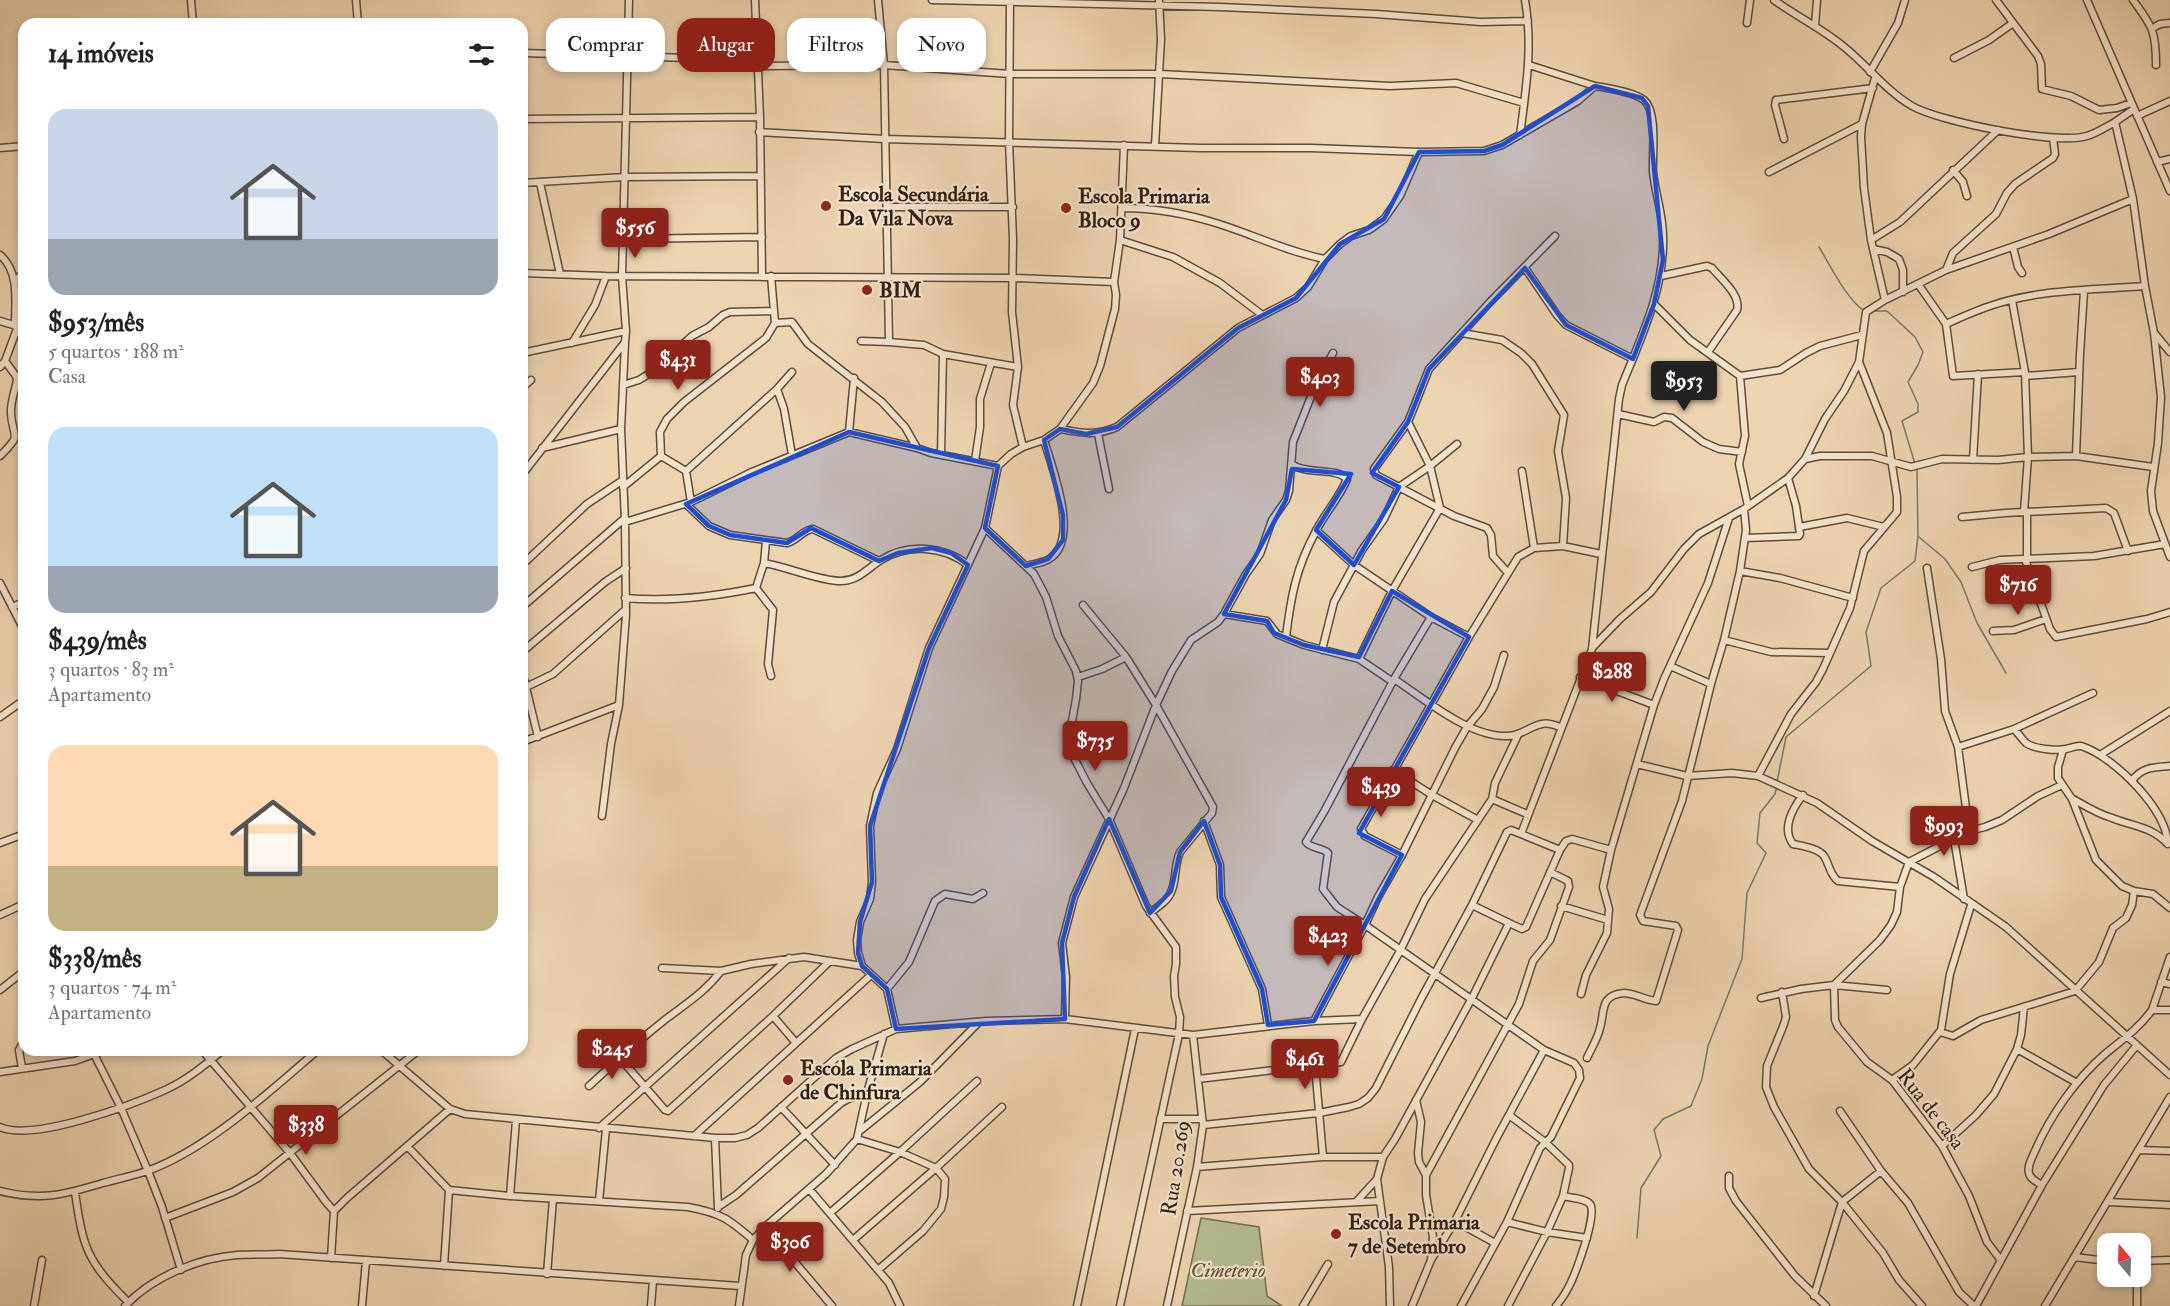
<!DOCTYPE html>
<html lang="pt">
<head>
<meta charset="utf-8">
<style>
  body { margin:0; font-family:"IM FELL Double Pica",serif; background:#f6f6f6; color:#222; height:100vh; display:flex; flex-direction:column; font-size:22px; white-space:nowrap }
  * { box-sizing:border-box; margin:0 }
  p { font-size:20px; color:#767676 }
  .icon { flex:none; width:33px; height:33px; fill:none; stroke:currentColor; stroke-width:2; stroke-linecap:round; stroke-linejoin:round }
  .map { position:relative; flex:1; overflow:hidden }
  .side { position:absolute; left:18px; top:18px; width:510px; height:1038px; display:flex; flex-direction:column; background:#fff; border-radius:18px; box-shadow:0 3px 9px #0003 }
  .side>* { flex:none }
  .banner { position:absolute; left:546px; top:18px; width:570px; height:54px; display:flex; gap:12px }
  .needle { width:39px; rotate:341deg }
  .buttons { position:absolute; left:2097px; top:1233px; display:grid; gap:12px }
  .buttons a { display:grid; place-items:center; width:54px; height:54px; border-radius:12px; background:#fff; box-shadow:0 3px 9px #0003; font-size:30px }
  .price { position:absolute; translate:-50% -51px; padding:0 14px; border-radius:6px; background:#8f2418; color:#fff; font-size:20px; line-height:39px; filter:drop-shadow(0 2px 3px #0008) }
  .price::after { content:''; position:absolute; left:50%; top:36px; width:18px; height:14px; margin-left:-9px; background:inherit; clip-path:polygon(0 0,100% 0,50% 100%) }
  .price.selected { background:#222; color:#fff }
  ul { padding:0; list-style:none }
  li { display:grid; align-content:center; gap:12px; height:318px; padding:0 30px }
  li span { display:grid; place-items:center; height:186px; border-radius:18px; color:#555 }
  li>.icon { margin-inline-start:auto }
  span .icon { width:108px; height:108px; fill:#fffc; stroke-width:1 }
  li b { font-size:26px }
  h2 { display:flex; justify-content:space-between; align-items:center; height:72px; padding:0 30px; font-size:26px }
  .pill { padding:0 21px; border-radius:18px; background:#fff; box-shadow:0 3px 9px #0003; font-size:21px; line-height:54px }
  .pill.selected { background:#8f2418; color:#fff }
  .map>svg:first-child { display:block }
  .green { fill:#b4bd8e; stroke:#726e50; stroke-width:1.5 }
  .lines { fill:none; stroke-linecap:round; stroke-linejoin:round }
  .stream { stroke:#6f7b6f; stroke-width:1.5 }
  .minor-casing { stroke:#5f4c39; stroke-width:9 }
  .minor { stroke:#f3e3cc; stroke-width:6 }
  .marked { fill:#1d4ed8; fill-opacity:0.2; stroke:#1d4ed8; stroke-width:4.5; stroke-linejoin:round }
  .poi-dot { fill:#8f2418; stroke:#f3e3cc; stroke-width:2 }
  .labels { text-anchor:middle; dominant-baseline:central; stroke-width:4.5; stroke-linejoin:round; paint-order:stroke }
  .poi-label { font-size:21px; font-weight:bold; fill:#301f11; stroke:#f3e3cc; text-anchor:start }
  .street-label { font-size:21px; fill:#301f11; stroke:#f3e3cc }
  .park-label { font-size:21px; font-style:italic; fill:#584e36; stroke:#f3e3cc }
</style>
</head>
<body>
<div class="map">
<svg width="2170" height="1306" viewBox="0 0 2170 1306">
  <rect width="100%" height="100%" fill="#edd4b0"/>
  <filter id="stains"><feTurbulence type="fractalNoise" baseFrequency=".00333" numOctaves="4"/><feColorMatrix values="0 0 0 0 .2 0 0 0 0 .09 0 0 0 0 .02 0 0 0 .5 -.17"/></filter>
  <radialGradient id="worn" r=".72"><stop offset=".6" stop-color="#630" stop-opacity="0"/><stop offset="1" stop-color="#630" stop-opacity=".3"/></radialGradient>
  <path class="green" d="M1201 1218 1259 1227 1267 1296 1282 1306H1182Z"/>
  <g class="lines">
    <path class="stream" d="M1819 247C1830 265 1846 298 1863 310
      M1871 311H1887L1915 337 1923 352 1918 365 1908 382 1918 404V412L1902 421 1915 464
      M1919 537 1945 559 1961 582 1977 623 2006 673
      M1777 782 1786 737 1871 666 1866 632 1881 588 1915 561 1918 536 1917 469
      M1637 1238 1641 1188 1661 1156 1654 1130 1663 1119 1691 1106 1702 1079 1708 1046 1742 959 1747 893 1766 853 1757 843 1760 813 1775 794 1777 786"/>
    <g class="minor-casing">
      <path id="minor" d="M191 0 193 24
        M356 0 358 24
        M755 0 760 117 762 277
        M878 0 884 65 889 342 924 345 943 354 941 455
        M932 0 1220 7 1376 14 1481 22 1528 21
        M1010 0 1009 141 1013 239 1012 312 1018 367 1013 405 1023 447
        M1774 0C1796 16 1821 28 1843 46 1867 65 1885 90 1912 106 1940 122 2056 145 2087 136 2097 133 2106 127 2115 122
        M1996 0 2038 56 2041 64 2042 89 2071 96 2099 110 2117 108 2131 103
        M2087 0 2170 191
        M2133 0C2153 27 2156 32 2156 65
        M1747 23 1750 0
        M1815 26 1817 0
        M2153 28 2160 24 2170 23
        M522 53 756 60
        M1954 58 1989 40 2013 23
        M1529 65 1595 86
        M758 66 884 65 1010 74H1160L1390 86 1456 83 1524 103
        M1870 72 1898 23 1905 0
        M1875 78 1862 124 1861 137 1864 188 1871 240 1885 300
        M2134 109 2115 122 2133 199 2145 286 2154 333 2161 397 2158 443 2151 491 2153 511 2170 557
        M2137 116 2170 101
        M522 119 760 117
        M759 132 885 139 1200 148H1311L1419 152 1484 151 1502 145 1578 101 1595 86C1608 88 1634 92 1644 100 1658 112 1652 155 1653 172 1655 193 1663 214 1663 236 1665 288 1641 338 1622 385L1619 399 1592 649 1521 834
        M1520 135C1526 89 1533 46 1525 0
        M1784 139 1775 105 1776 100 1873 88
        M1155 146 1161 39 1159 0
        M0 148 24 146
        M2157 162 2170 159
        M1953 170 1963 182 1967 196
        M1769 172 1862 124
        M522 183 625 177 760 176
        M540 183 560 274
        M888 207H1013
        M1122 208C1155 208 1188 214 1219 224 1254 235 1288 252 1325 259
        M624 239 762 237
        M1120 240 1173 257 1220 283 1261 314
        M1871 240 1900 222 1998 130
        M2013 247 2018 267 2022 273
        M1873 249 1887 252 1899 259 1903 270V292
        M0 255C20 272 15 302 15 326
        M1525 268 1557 315 1566 325 1633 359
        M1946 270 1953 253 1996 214 2007 193 2015 184 2053 158 2055 154 2053 138
        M522 273 606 276 1013 278 1114 282
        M771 276 775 323 792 322 808 344 882 402 905 427 917 448 931 453 998 466 1011 454 1023 447 1044 440 1060 429 1093 383 1100 366 1115 309 1116 295 1114 282 1120 240 1124 145
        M1661 276 1707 266 1712 268C1721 279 1741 295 1737 310L1708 352
        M15 282 24 271
        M1918 284 1946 324 1953 376 2025 372
        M2012 300 2025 372 2028 457 2024 512
        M1654 304 1690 340 1740 376 1780 370 1806 353 1820 346 1862 335
        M0 321 24 328
        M1946 324C1962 317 1977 310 1993 305 2041 289 2095 290 2145 286
        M1462 333 1502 340 1521 353 1532 364 1564 415 1558 451 1566 498 1563 546
        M2155 334 2170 352
        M861 341 889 342
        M572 343 595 305 606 276
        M522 353 626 331
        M943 354 1018 367
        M0 367 5 361 18 326
        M1740 376 1745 436 1739 464 1748 506
        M2025 376 2079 372
        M623 385 639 380 652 372 692 336 709 327 723 315 730 312 773 311
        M522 388 531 380
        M777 389 784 409 792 455
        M1618 414 1654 422 1664 417 1672 418 1703 442 1719 449 1742 452
        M1060 429C1081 433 1096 436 1117 427L1238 328 1296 298 1308 287 1325 259 1340 244 1351 236 1369 230 1384 219 1400 196 1419 152
        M849 432 854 378
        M1098 434 1109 489
        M542 448 621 429
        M0 456C23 433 13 440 11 414 10 403 15 391 17 380L16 376 5 361
        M661 456 686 471 691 502
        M2076 456 2080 354 2084 291
        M1805 459 1820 456H1872L1911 467 1942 459 1998 460 2028 457 2076 456 2153 467
        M1973 460 1978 374
        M975 461 980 427V399L991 363
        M686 471 777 389 792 372
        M1522 471 1534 548
        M522 475 625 342 626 331 622 276 629 0
        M623 487 661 456 660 432 667 419 684 402 766 338 775 323
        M686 504 709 526 730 535 787 543C797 541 802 530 813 529L879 561
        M2027 512V559
        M1962 517 2005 513 2106 508 2114 513 2128 551
        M625 522 691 502 752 472 849 432 917 448
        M1799 527 1847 518 1884 527
        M985 528 1034 574 1046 597 1058 636 1076 671 1078 681 1076 699 1069 738 1071 752 1087 783 1109 819 1146 906 1176 947V964L1174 976 1175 997 1180 1017 1179 1034 1120 1306
        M1316 530 1354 565 1431 617 1469 637
        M1745 538 1799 536 1800 534 1796 506 1788 478
        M766 541 764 563 756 588 773 610 768 664 771 676
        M2025 559 2050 629 2056 637 2147 619 2170 612
        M764 563C788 567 819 581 841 581 858 581 868 568 881 560 908 543 944 546 968 565
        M522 565 587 504 623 480
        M1026 566C1033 564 1043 563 1049 559 1081 540 1052 468 1044 440
        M1972 567 2000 560 2094 556 2165 544
        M1927 568 1941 659 1945 711 1958 747 1969 831
        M1740 571 1780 578 1853 598
        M1508 573 1493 556 1491 535 1487 528 1454 516 1376 475 1374 469 1408 422 1429 369 1491 301 1555 236
        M0 583 24 630
        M625 598C670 602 712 597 756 588
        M1083 605 1126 657 1156 705 1213 807 1212 813 1180 852C1173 867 1178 887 1166 900 1161 905 1155 909 1150 913
        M12 607 24 602
        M522 607 625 518
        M1224 614 1267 621 1277 634 1304 645 1359 659 1393 682
        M1993 631 2014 630 2046 619
        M1286 637C1291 596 1296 568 1316 531 1325 513 1340 497 1347 479 1335 467 1309 475 1293 465
        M1724 640 1771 652 1830 653
        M1592 648 1620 619 1651 592 1684 549 1699 534 1744 509 1788 478 1805 459 1825 419 1844 391 1859 362 1866 312 1885 300 1946 270 2049 234 2133 199
        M1322 650 1334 602 1362 550 1384 519 1399 487 1430 466 1457 444
        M522 652 605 582 626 568
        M1359 659 1392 591 1440 508 1430 466 1408 422
        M1670 666 1711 684
        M522 671 538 737
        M1078 677 1102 669 1126 657
        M1580 677 1654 705
        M1394 679C1425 699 1470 738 1508 736 1521 736 1530 726 1542 724 1548 722 1555 725 1560 727
        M522 689 553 674 625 610
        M0 717 24 700
        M2014 729C2018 733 2022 739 2026 743 2034 749 2056 751 2066 749 2072 748 2078 744 2084 747 2116 759 2166 809 2168 844
        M522 742 619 705
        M1958 747 2014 729 2093 693
        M2063 750 2058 767V778L2072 799 2096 860 2122 886 2134 891 2153 894 2170 908
        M2100 755 2170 711
        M1637 764 1687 776 1732 773 1758 776 1817 803 1872 841 1934 877 2006 927 2170 1075
        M1393 770 1432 795 1478 820
        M1758 776 1791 714 1816 682 1823 669 1850 608 1864 551 1897 512V497L1887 433 1859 362
        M2132 781C2141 767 2155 767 2170 766
        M1803 795C1793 808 1781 828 1793 844 1802 846 1818 848 1824 856 1830 865 1829 874 1838 881L1900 887
        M1492 799 1495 783 1518 735
        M2073 799C2085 806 2098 814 2112 818 2135 827 2150 826 2168 844
        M602 816 611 744 619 705 626 615 625 522 621 429 625 343
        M1204 821 1220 865 1221 897 1262 989 1268 1025
        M1954 839 1964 899
        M0 843 24 834
        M1560 850 1566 841 1572 839 1611 850 1654 705 1664 679 1708 583 1729 518
        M1402 855 1365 836 1361 829 1469 637 1518 557 1534 548 1563 546 1601 554
        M1472 905 1509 923
        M1561 906 1608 920
        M0 915 24 904
        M662 968 721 971 751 964 804 957 862 966
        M2161 982 2170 984
        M887 989 909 962 935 901 945 894 973 899 983 893
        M0 990 24 971
        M1782 992 1786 1017 1784 1024 1767 1066 1766 1087 1774 1107 1809 1169 1842 1202 1883 1253 1899 1280 1922 1306
        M1581 994 1586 975 1607 933 1609 909 1603 887 1611 850
        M1761 998 1801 989 1834 985 1887 990
        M2152 1010H2170
        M773 1016 796 1043
        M1065 1019 1066 977 1062 943 1074 897 1124 788 1156 705 1172 671 1191 640 1218 622 1224 614 1246 574 1260 554 1272 520 1286 500 1289 491 1293 442 1314 389 1333 353
        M1314 1021 1365 925 1337 907 1323 889 1328 853C1322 847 1311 849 1306 842L1325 810 1394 679 1431 617
        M896 1029 887 989 862 966 858 953 857 940 860 922 870 899 872 882 870 826 877 793 897 749 929 648 985 528 998 466
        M1940 1032 1953 1036 1981 1020 2075 991 2099 962 2113 928 2126 918 2132 905 2134 891
        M2017 1049 2077 1083
        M92 1050 121 1108 148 1171 162 1207 181 1270
        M202 1050 290 1153 326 1202 334 1211
        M381 1050 450 1109 465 1114 715 1138H735L747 1135 758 1128 836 1058 852 1049 896 1029 986 1021 1065 1019 1193 1035 1314 1021 1362 1019
        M619 1057 665 1110 668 1111 773 1016 830 961
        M1587 1058C1591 1049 1598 1038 1600 1028 1605 1012 1599 995 1624 993 1634 993 1645 1000 1656 1001L1678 930 1676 926 1643 921 1640 915 1682 801 1711 684 1724 640 1740 571 1746 530 1744 509
        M1315 1066 1323 1157
        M22 1068 19 1050 24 1041
        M0 1072 75 1061 105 1050
        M1198 1079 1341 1062 1362 1019 1400 951 1425 899 1492 799 1527 814
        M1892 1080 1913 1065 1941 1030 1950 974 1971 905
        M589 1086C614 1063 639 1040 666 1019 687 1003 705 992 721 971
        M1416 1100 1421 1122 1418 1153 1419 1162 1426 1175
        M781 1107 835 1165
        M1840 1111 1881 1171 1908 1203 1959 1292 1974 1306
        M1160 1119H1202
        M1203 1125 1319 1113 1349 1107 1359 1104 1368 1098 1376 1088 1421 999 1472 905 1507 832 1511 830 1560 850 1526 927 1522 929 1509 923 1472 998 1395 1139 1383 1157 1377 1179 1389 1267 1390 1306
        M0 1127C33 1142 132 1105 165 1090 187 1080 205 1065 223 1050
        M599 1128 789 958
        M861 1130 920 1082 979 1022
        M694 1136 871 975
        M715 1138 718 1208
        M407 1146 449 1190 444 1266
        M1942 1146 1976 1115 1994 1094 2017 1049 2021 1035 2024 1007
        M2138 1150 2170 1151
        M1197 1167 1323 1157H1383
        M1729 1176V1188L1736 1201 1795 1276 1826 1306
        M2042 1185C2037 1182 2030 1179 2029 1173 2027 1166 2032 1158 2035 1151 2050 1116 2076 1079 2105 1054 2122 1040 2139 1028 2152 1010L2170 957
        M449 1190 510 1196 688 1207C720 1213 728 1218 753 1240
        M810 1190 889 1283 900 1306
        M0 1191C41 1201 63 1195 103 1183 117 1179 133 1176 147 1171 207 1150 270 1091 318 1050
        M75 1192C83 1249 87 1261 128 1302
        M510 1196 516 1120
        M599 1201 606 1129
        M1356 1202 1377 1179
        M2108 1202 2170 1205
        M718 1207 736 1195 841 1103 848 1099 867 1093
        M1187 1211 1380 1201
        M830 1213 900 1152 977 1081
        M165 1218 233 1192 258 1178 419 1050
        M1455 1221 1495 1243
        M1507 1222 1547 1232 1587 1238
        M765 1227 832 1306
        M853 1240 936 1168 900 1152 857 1139
        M2074 1257 2108 1261
        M331 1258 334 1211 347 1198 450 1109
        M2000 1259 1987 1242 1969 1196 1942 1146 1892 1080 1867 1062 1838 1027 1835 1020 1834 985 1880 940 1891 925 1897 912 1900 887 1909 862 1969 831 1985 827 2002 820 2038 796 2062 785
        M1431 1260 1433 1237 1426 1195V1175L1519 1004 1533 961 1550 940 1569 887 1568 881 1550 872
        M2140 1261 2170 1260
        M878 1270 923 1231 941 1209 944 1197 945 1179 936 1168 1002 1107
        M547 1274 553 1199
        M1814 1296 1842 1202 1881 1171
        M34 1306 42 1260
        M125 1306C152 1277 198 1258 237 1255 251 1254 265 1255 279 1254L740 1286
        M362 1306 366 1261
        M651 1306 653 1281
        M739 1306 746 1255 753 1240 765 1227 826 1174 857 1139 867 1093 884 1034
        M1077 1306 1135 1029
        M1167 1306 1197 1167 1203 1125 1193 1035
        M1303 1306 1328 1264
        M1412 1306 1431 1260 1455 1221 1496 1139 1544 1050
        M1461 1306 1507 1222 1540 1148 1551 1137 1580 1078 1579 1070 1574 1063 1544 1050 1365 925 1378 897 1402 855 1455 748 1467 727 1482 709 1494 687 1504 655
        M1508 1306 1547 1232 1563 1196 1569 1168V1165L1545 1142 1509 1115
        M1556 1306C1560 1301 1564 1296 1567 1290 1574 1278 1598 1215 1590 1204 1585 1198 1570 1198 1563 1196
        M1976 1306 2042 1185 2104 1085 2137 1045
        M2045 1306 2170 1097
        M2137 1306V1276"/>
    </g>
    <use href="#minor" class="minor"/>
  </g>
  <path class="marked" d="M1595 86 1642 98 1648 106 1663 260 1654 304 1633 359 1566 325 1525 268 1429 369 1408 422 1372 473 1399 487 1354 565 1316 530 1351 474 1292 469 1286 500 1224 614 1267 621 1274 633 1304 645 1359 657 1392 591 1469 637 1359 833 1402 855 1314 1021 1268 1025 1262 989 1221 897 1220 865 1204 821 1180 852 1171 891 1150 913 1109 819 1074 897 1062 943 1065 1019 896 1029 887 989 862 966 858 953 860 922 872 882 870 826 929 648 968 565 951 553 932 548 898 553 879 561 811 528 787 543 730 535 709 526 686 504 849 432 998 466 985 528 1026 566 1048 559 1063 540V515L1044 440 1060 429 1086 434 1117 427 1238 328 1296 298 1340 244 1384 219 1419 152 1484 151 1502 145Z"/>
  <g class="poi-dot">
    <circle cx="826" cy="206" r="6"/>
    <circle cx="1066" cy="208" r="6"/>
    <circle cx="867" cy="290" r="6"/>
    <circle cx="788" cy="1080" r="6"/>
    <circle cx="1336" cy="1234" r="6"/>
  </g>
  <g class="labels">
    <g class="poi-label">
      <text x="838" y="194">Escola Secundária<tspan x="838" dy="24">Da Vila Nova</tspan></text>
      <text x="1078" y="196">Escola Primaria<tspan x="1078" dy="24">Bloco 9</tspan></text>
      <text x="879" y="290">BIM</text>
      <text x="800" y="1068">Escola Primaria<tspan x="800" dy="24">de Chinfura</tspan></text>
      <text x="1348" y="1222">Escola Primaria<tspan x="1348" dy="24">7 de Setembro</tspan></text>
    </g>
    <g class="street-label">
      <text transform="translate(1931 1109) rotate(52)">Rua de casa</text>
      <text transform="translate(1176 1168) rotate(-81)">Rua 20.269</text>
    </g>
    <g class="park-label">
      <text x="1228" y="1270">Cimeterio</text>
    </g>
  </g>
  <rect width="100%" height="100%" filter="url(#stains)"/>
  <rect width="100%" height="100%" fill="url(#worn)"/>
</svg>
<div class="buttons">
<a><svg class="needle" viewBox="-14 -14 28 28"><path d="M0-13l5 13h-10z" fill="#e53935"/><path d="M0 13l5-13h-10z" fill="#767676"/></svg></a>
</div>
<b class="price" style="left:635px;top:259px">$556</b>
<b class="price" style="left:678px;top:391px">$431</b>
<b class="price" style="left:1320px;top:408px">$403</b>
<b class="price selected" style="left:1684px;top:412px">$953</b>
<b class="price" style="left:2018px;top:616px">$716</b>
<b class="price" style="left:1612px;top:703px">$288</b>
<b class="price" style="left:1095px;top:772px">$735</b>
<b class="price" style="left:1381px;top:818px">$439</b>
<b class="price" style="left:1944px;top:857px">$993</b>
<b class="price" style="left:1328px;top:967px">$423</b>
<b class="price" style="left:612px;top:1080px">$245</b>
<b class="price" style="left:1305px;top:1090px">$461</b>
<b class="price" style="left:306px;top:1156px">$338</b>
<b class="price" style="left:790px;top:1273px">$306</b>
<div class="banner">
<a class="pill">Comprar</a>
<a class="pill selected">Alugar</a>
<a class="pill">Filtros</a>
<a class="pill">Novo</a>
</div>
<section class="side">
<h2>14 imóveis<svg class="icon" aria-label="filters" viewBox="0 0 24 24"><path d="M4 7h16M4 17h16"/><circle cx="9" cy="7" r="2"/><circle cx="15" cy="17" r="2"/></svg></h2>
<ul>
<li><span style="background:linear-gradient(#c9d6e8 70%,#9aa5b1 0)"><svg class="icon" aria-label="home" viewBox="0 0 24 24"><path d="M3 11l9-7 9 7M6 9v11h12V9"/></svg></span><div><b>$953/mês</b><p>5 quartos · 188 m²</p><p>Casa</p></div></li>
<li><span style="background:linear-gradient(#bfe0f5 75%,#9aa5b1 0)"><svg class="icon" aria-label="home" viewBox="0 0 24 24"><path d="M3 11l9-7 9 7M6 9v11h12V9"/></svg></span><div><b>$439/mês</b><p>3 quartos · 83 m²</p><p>Apartamento</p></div></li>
<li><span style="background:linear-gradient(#ffd9b3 65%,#c2b280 0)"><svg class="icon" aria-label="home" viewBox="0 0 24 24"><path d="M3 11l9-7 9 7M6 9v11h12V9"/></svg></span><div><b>$338/mês</b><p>3 quartos · 74 m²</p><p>Apartamento</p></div></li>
</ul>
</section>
</div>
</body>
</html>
